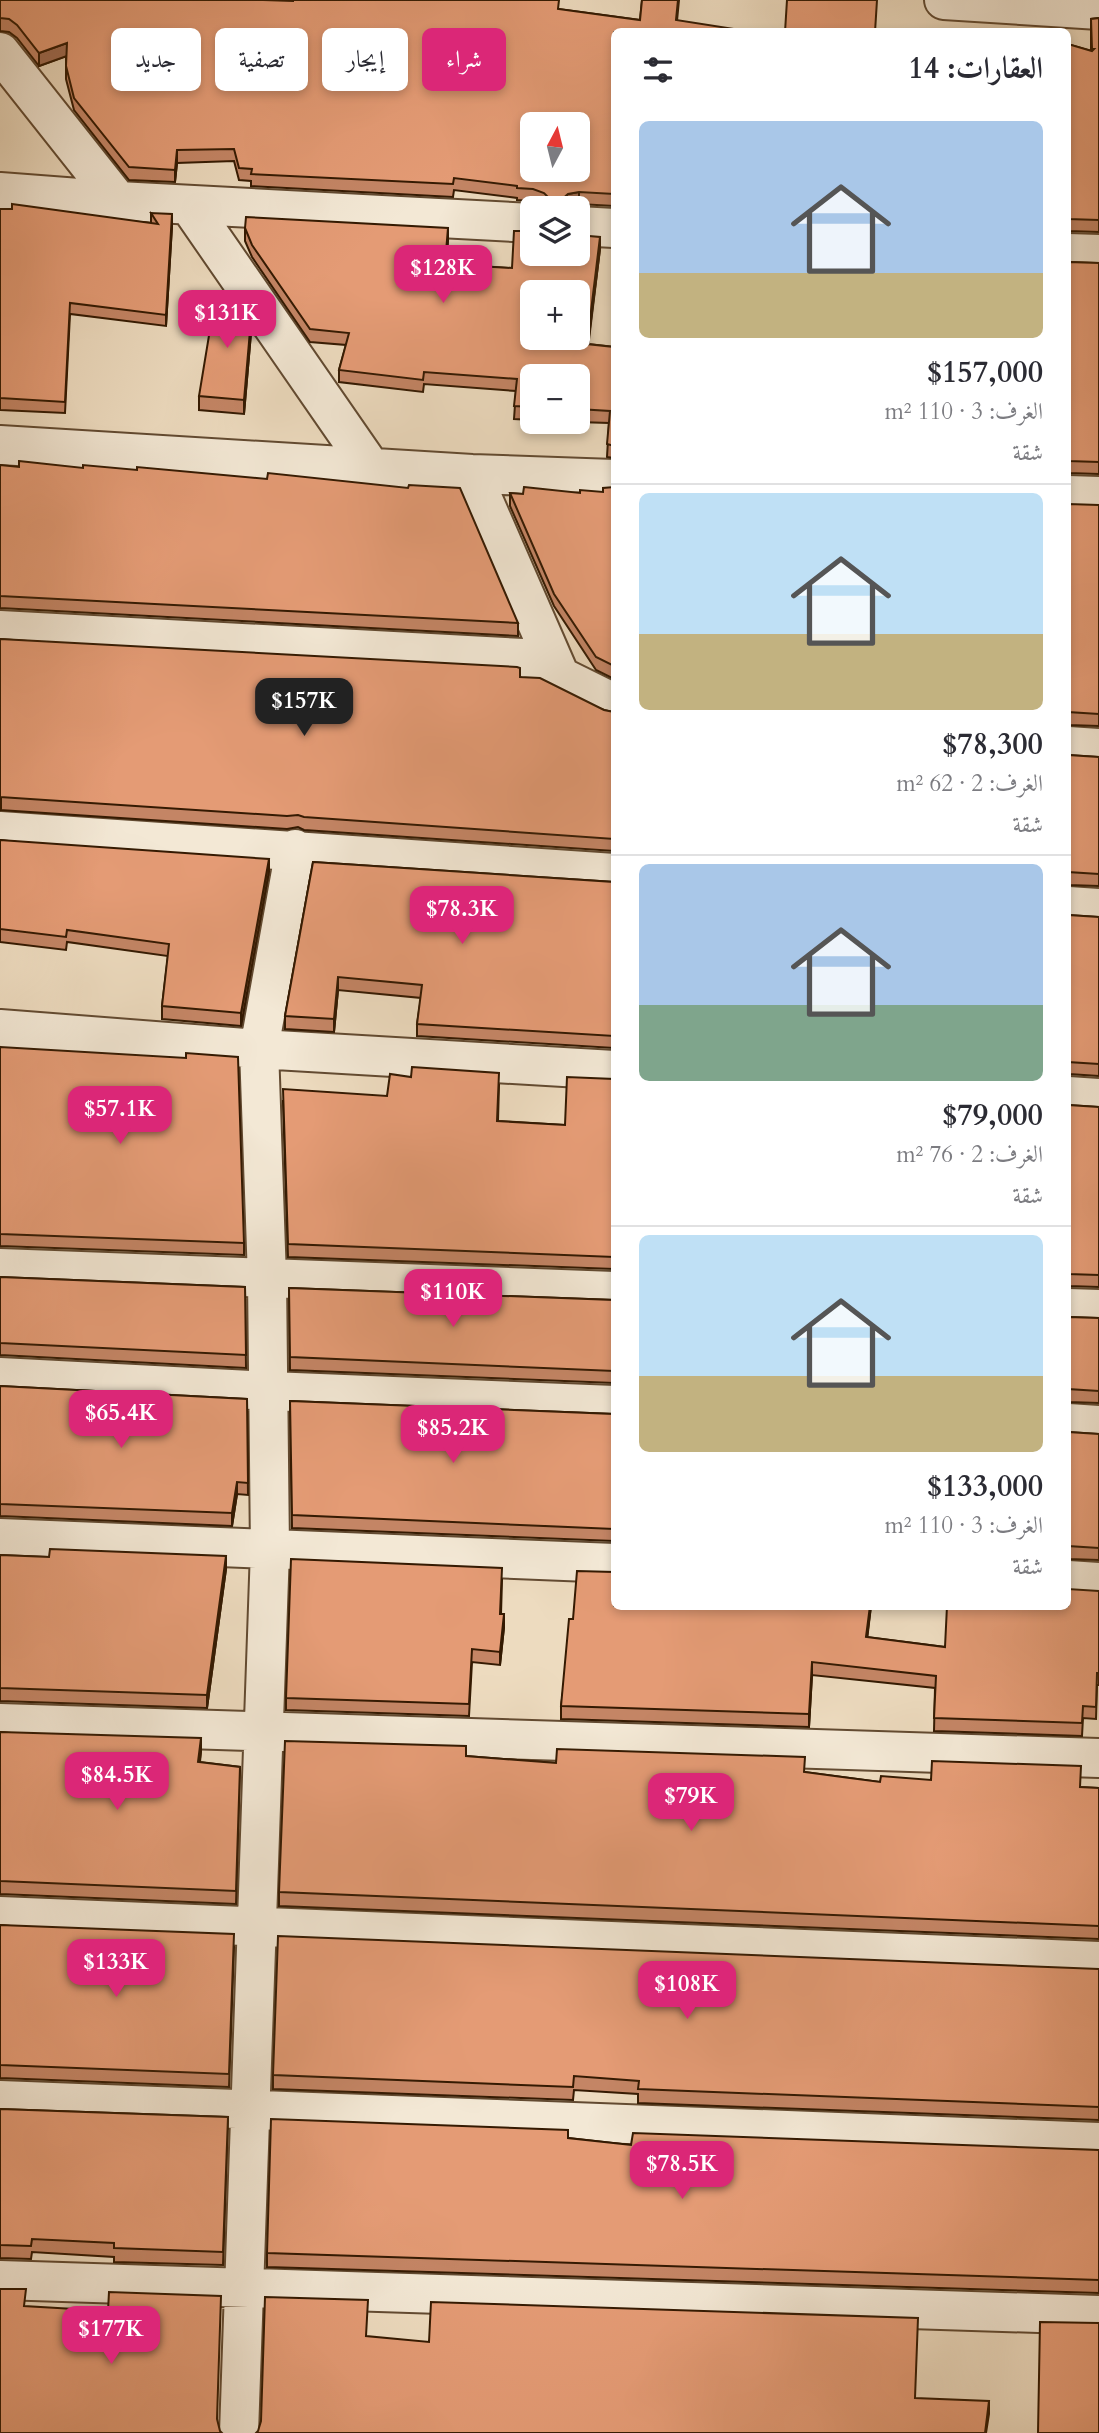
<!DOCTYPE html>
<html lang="ar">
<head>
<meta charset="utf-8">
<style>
  body { margin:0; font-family:Cardo,Amiri,serif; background:#f7f7f7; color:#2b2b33; direction:rtl; height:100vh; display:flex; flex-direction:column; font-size:26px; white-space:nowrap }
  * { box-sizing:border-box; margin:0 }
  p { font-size:23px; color:#7c7c81 }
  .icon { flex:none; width:38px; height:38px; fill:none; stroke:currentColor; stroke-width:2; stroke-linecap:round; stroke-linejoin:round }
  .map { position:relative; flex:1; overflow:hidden; direction:ltr }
  .side { position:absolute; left:611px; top:28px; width:460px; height:1582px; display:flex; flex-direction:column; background:#fff; border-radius:10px; box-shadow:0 4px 10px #0003; direction:rtl }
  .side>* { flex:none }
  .banner { position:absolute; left:21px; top:28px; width:485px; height:63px; direction:rtl; display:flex; gap:14px }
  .needle { width:46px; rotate:7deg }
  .buttons { position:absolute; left:520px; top:112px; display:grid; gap:14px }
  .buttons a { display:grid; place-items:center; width:70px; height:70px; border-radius:10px; background:#fff; box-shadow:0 4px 10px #0003; font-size:35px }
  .price { position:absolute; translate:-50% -60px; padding:0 16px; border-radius:14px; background:#db2777; color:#fff; font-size:23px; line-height:46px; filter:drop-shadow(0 2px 4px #0008) }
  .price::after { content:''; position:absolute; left:50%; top:42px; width:21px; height:16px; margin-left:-10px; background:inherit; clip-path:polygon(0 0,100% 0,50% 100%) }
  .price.current { background:#222; color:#fff }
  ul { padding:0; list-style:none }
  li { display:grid; align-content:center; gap:14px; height:371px; padding:0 28px }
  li+li { border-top:2px solid #e1e1e2 }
  li span { display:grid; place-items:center; height:217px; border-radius:10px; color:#555 }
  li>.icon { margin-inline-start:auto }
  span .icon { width:126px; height:126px; fill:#fffc; stroke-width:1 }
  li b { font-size:30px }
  h2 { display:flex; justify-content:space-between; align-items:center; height:84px; padding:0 28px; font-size:30px }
  .chip { padding:0 24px; border-radius:10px; background:#fff; box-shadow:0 4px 10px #0003; font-size:24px; line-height:63px }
  .chip.current { background:#db2777; color:#fff }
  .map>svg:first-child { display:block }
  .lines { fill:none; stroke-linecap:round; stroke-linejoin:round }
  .street-casing { stroke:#624a31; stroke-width:42 }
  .street { stroke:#f3e8d5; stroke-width:38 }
  .wall { fill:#c48565; stroke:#341a02; stroke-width:2 }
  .shaded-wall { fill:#a06c52; stroke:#341a02; stroke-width:2 }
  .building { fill:#e49b75; stroke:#341a02; stroke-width:2; fill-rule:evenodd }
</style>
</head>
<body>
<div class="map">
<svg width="1099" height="2433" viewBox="0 0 1099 2433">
  <rect width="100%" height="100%" fill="#eddbbf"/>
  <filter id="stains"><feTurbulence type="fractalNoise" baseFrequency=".00286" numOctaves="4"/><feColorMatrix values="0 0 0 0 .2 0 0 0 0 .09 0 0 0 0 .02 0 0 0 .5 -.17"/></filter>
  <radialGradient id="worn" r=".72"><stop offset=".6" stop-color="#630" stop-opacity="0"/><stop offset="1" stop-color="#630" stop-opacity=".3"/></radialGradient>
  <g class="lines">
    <g class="street-casing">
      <path id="street" d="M944 0 1099 10
        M0 52 118 201
        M0 192 118 201 532 223
        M189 205 371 468
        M578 226 614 228
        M1068 253 1099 254
        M0 445 472 474 614 479
        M472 474 560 676
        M1068 495 1099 496
        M0 630 523 658 614 703
        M1068 746 1099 748
        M0 831 614 873
        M1068 906 1099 908
        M0 1029 259 1049 614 1070
        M1068 1096 1099 1098
        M0 1268 614 1291
        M1068 1308 1099 1309
        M0 1377 270 1391 614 1405
        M1068 1423 1099 1425
        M0 1538 614 1563
        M1068 1580 1099 1582
        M0 1723 1099 1758
        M0 1916 1099 1961
        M0 2100 1099 2142
        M0 2280 1099 2315
        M239 2433 270 1550 267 1278 259 1049 295 849"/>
    </g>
    <use href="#street" class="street"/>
  </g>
  <path class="wall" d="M0 0 559 9 640 20 642 0H679L677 21 614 32V206L579 204 566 208H547L544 205 533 201 517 200V198L454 190 453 197 251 186V181L239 180 234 161 177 163 175 182 129 180 74 110 66 79V56L39 66 17 38 9 32 0 31Z
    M1099 18V232L1068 231V44L1091 51V19Z
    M0 209 151 223V213L172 226 166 326 70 314 65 413 0 410Z
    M245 228 448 240 446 264 512 268 600 249 588 344 614 347V458L607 457 609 423 578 422V376H532V420L514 419 516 391 424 384 423 392 339 382V370L346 345 310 342 252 257 245 241Z
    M1068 262 1099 263V474L1068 473Z
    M251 333 244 414 199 410V396Z
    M0 465 518 623V636L0 608Z
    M614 487V679L596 670 554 606 510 506V493L523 494 603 492Z
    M1099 505V726L1068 725Z
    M0 639 520 677 604 710 614 712V851L304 830 298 827 287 829 0 810Z
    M1068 755 1099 757V886L1068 885Z
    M0 840 269 871 241 1026 162 1019V1006L168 956 67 942 66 950 0 942Z
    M313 862 614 882V1048L417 1036V1024L421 998 338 990 334 1032 285 1029V1016Z
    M1068 915 1099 917V1076L1069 1074Z
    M0 1047 244 1243V1255L0 1246Z
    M411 1077 499 1085 498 1121 565 1125 614 1079V1269L288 1257 283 1101 387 1096Z
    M1068 1105 1099 1107V1287L1068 1286Z
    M0 1277 245 1287 246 1368 0 1355Z
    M289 1288 614 1300V1383L290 1370Z
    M1068 1317 1099 1318V1403L1068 1402Z
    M0 1386 247 1399 248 1495 237 1494 232 1526 0 1516Z
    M290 1401 614 1414V1541L292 1528Z
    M1068 1432 1099 1434V1560L1068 1559Z
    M0 1555 49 1557 226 1569 207 1708 0 1701Z
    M502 1580 501 1614 504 1627 500 1665 472 1662 469 1716 286 1710V1698Z
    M1099 1591V1685H1097L1096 1719 1083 1718 1082 1736 934 1731 935 1688 812 1675 809 1727 561 1719V1706L573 1619 614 1606H871L867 1637 945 1647Z
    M0 1732 201 1751 200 1762 240 1767 236 1904 0 1894Z
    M466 1756 556 1763 805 1772 880 1782 931 1780 1099 1788V1939L279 1906V1892Z
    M0 1925 234 1947 229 2087 0 2078Z
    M1099 1969V2120L638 2103V2094L574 2090 573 2100 273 2089V2075Z
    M0 2109 228 2117 223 2265 114 2262V2257L32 2252 31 2259 0 2258Z
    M568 2138 631 2145 1099 2150V2293L267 2267V2253Z"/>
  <path class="shaded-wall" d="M67 43V56L39 66V53Z
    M177 150V163L175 182V170Z
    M579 192V204L566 208H558L559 202 568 194Z
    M172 214V226L166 326V315Z
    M448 228V240L445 276V264Z
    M600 237V249L587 356V344Z
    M251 319V333L244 414V400Z
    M1068 712H1069V724L1068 725Z
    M0 797H1V809L0 810Z
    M269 859V871L241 1026V1013Z
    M338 977V990L334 1032V1019Z
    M1068 1062H1069V1074L1068 1075Z
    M237 1482V1494L232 1526V1513Z
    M226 1556V1569L207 1708V1695Z
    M870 1606H871L866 1649V1637Z
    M504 1614V1627L500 1665V1652Z
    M812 1662V1675L809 1727V1714Z
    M201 1738V1751L198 1775V1762Z
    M989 2401V2414L986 2433H985Z"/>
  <path class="building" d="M0 0H263L293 1V0H559L558 9 640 20 642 0H678L676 20 753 32H614V194L579 192 568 194 559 202 558 208H553L552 201 544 193 533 189 517 188V186L454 178 453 184 251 174 252 169 239 168 234 149 177 150 175 170 129 167 74 98 66 66 67 43 39 53 17 25 9 19 0 18ZM532 124H578V170H532Z
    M787 0H877L875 32H785Z
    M1099 18V220L1068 219V44L1092 51 1094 49H1092L1091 19Z
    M12 204 158 224 151 213 172 214 166 315 70 303 65 402 0 398V209H12Z
    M246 217 448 228 445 264 512 268 514 231H532V254H578V235L600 237 587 344 614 347V446L607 444 610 411 578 409V376H532V407L514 406 517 379 424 372 423 380 339 370 349 333 310 329 252 245 245 228ZM532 292H578V338H532Z
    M1068 262 1099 263V462L1068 461Z
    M216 293 234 295 251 319 244 400 199 396Z
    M19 461 83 468V465L137 470V467L267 479 268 473 408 488 409 485 460 488 518 623 0 596V465L19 467Z
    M524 487 580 493V490L603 492V488L614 487V666L596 657 554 594 510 493 523 494Z
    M1068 504 1099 505V714L1068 712Z
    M0 639 517 667 520 668V677L540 678 604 710 614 712V839L304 817 298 815 287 816 0 797Z
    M1068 755 1099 757V874L1068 872Z
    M0 840 269 859 241 1013 162 1006 169 944 67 930 66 937 0 929Z
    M313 862 614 882V1036L417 1024 422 985 338 977 334 1019 285 1016Z
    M1068 915 1099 917V1064L1068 1062Z
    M0 1047 186 1058V1053L238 1057 244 1243 0 1234Z
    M412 1067 499 1073 497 1121 565 1125 567 1077 614 1079V1257L288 1244 283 1089 387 1096 390 1074 411 1077Z
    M1068 1105 1099 1107V1275L1068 1274Z
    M0 1277 245 1287 246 1355 0 1343Z
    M289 1288 614 1300V1371L290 1357Z
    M1068 1317 1099 1318V1391L1068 1389Z
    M0 1386 247 1399 248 1483 237 1482 232 1513 0 1504Z
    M290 1401 614 1414V1529L292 1515Z
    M1068 1432 1099 1434V1548L1068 1546Z
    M50 1549 226 1556 207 1695 0 1688V1555L49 1557Z
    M291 1559 502 1568 500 1614H504L500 1652 472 1649 469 1704 286 1698Z
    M577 1571 614 1572V1606H870L866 1637 945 1647 947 1606H1068V1589L1099 1591V1673H1097L1096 1707 1083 1706 1082 1723 934 1718 936 1676 812 1662 809 1714 561 1706 569 1619H573Z
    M0 1732 201 1738 198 1762 240 1767 236 1891 0 1881Z
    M285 1741 466 1746V1756L556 1763 557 1749 805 1757 804 1772 880 1782 881 1776 931 1780 932 1761 1081 1766 1080 1787 1099 1788V1926L279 1892Z
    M0 1925 234 1934 229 2074 0 2065Z
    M278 1936 1099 1969V2107L638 2089 639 2081 574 2076 573 2087 273 2075Z
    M0 2109 228 2117 223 2252 114 2248V2243L32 2239 31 2246 0 2245Z
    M271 2119 568 2130V2138L631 2145 633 2133 1099 2150V2280L267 2253Z
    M0 2289H26L24 2306 108 2311 109 2292 221 2296 217 2419 220 2431 222 2433H0Z
    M265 2297 368 2300 366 2336 429 2342 431 2302 918 2318 915 2398 989 2401 985 2433H256L258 2431 261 2421Z
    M1040 2322 1099 2323V2433H1038Z"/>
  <rect width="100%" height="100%" filter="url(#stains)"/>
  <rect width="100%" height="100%" fill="url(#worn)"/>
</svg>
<div class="buttons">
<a><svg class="needle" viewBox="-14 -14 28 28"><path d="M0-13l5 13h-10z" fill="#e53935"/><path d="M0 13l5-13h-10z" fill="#7c7c81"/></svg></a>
<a><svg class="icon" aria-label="layers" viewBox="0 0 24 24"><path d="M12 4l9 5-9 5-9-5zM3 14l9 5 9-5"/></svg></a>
<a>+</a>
<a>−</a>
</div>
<b class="price" style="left:443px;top:305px">$128K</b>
<b class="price" style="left:227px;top:350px">$131K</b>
<b class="price current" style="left:304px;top:738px">$157K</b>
<b class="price" style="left:462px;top:946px">$78.3K</b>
<b class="price" style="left:120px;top:1146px">$57.1K</b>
<b class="price" style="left:453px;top:1329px">$110K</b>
<b class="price" style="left:121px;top:1450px">$65.4K</b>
<b class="price" style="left:453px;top:1465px">$85.2K</b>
<b class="price" style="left:117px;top:1812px">$84.5K</b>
<b class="price" style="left:691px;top:1833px">$79K</b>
<b class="price" style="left:116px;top:1999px">$133K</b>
<b class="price" style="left:687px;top:2021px">$108K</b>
<b class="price" style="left:682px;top:2201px">$78.5K</b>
<b class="price" style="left:111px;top:2366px">$177K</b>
<div class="banner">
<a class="chip current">شراء</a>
<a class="chip">إيجار</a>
<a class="chip">تصفية</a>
<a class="chip">جديد</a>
</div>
<section class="side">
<h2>العقارات: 14<svg class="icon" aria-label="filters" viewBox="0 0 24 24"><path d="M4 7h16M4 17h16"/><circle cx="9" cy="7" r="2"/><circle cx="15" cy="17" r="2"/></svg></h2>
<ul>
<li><span style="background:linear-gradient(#a9c7e8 70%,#c2b280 0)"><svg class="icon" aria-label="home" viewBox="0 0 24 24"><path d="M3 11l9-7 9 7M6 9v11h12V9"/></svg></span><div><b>$157,000</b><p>الغرف: 3 · 110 m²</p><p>شقة</p></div></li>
<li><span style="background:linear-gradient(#bfe0f5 65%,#c2b280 0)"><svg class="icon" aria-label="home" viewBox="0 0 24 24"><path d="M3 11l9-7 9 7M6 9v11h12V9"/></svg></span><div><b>$78,300</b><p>الغرف: 2 · 62 m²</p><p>شقة</p></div></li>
<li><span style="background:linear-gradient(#a9c7e8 65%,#7fa58c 0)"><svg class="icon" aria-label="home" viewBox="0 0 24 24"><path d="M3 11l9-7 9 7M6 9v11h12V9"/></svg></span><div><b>$79,000</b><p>الغرف: 2 · 76 m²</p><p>شقة</p></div></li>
<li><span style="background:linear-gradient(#bfe0f5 65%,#c2b280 0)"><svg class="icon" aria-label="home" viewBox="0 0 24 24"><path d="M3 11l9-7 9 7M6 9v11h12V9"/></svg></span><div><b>$133,000</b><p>الغرف: 3 · 110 m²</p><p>شقة</p></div></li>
</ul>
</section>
</div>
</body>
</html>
